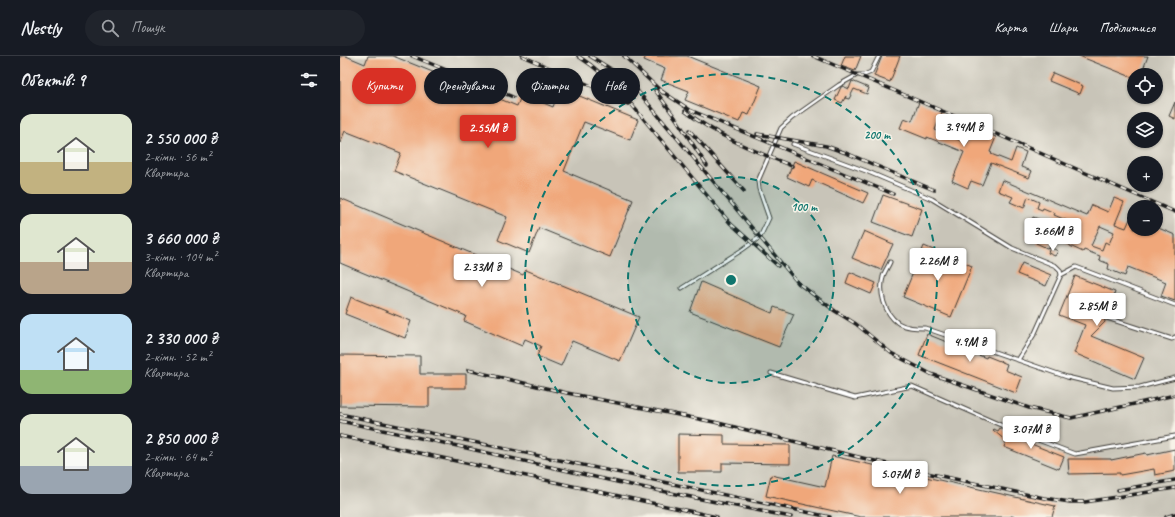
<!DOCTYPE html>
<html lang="uk">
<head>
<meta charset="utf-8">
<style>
  body { margin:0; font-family:Caveat,sans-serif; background:#20242c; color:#f1f3f6; height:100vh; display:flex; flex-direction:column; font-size:15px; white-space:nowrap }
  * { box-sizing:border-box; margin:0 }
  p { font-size:13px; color:#9ea1a6 }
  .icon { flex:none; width:22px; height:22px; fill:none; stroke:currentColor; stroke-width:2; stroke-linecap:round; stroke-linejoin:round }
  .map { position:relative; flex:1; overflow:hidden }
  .details { display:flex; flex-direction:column; background:#171b24; width:340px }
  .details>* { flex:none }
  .hud { position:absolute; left:12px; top:12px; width:380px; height:36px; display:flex; gap:8px }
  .fabs { position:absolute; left:787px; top:12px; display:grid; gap:8px }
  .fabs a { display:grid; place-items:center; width:36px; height:36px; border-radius:50%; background:#171b24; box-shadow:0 1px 3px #0004; font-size:20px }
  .price { position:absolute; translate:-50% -34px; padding:0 9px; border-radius:4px; background:#fff; color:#222; font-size:13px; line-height:26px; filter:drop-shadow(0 1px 2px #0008) }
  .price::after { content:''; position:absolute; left:50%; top:24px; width:12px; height:9px; margin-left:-6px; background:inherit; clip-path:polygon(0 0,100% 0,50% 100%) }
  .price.current { background:#d93025; color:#fff }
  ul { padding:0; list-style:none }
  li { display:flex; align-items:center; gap:12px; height:100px; padding:0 20px }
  li span { display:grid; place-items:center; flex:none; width:112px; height:80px; border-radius:12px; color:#555 }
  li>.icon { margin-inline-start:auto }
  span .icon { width:48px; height:48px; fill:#fffc; stroke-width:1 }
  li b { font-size:17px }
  h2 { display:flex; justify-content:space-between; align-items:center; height:48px; padding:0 20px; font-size:17px }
  .tag { padding:0 14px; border-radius:18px; background:#171b24; box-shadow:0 1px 3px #0004; font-size:14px; line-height:36px }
  .tag.current { background:#d93025; color:#fff }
  header { display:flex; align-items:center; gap:24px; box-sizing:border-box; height:56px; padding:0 20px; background:#171b24; border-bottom:1px solid #363941 }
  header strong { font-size:19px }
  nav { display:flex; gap:22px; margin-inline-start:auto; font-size:14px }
  .search { width:280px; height:36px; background:#20242c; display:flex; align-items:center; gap:10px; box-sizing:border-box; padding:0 14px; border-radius:22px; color:#9ea1a6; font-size:15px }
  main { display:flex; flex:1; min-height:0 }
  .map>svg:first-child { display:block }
  .industrial { fill:#c8c4b8; fill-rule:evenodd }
  .building { fill:#f0a77a; fill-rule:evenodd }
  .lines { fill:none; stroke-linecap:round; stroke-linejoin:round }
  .lane-casing { stroke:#3b3934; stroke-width:5 }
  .lane { stroke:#fff; stroke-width:3 }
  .rail-casing { stroke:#1c1c1c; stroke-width:3.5 }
  .rail { stroke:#f7f3e8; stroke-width:2; stroke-dasharray:6; stroke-linecap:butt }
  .ring { fill:none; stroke:#0f766e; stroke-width:2; stroke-dasharray:7 5 }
  .centre { fill:#0f766e; stroke:#f7f3e8; stroke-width:2 }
  .ring-label { font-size:12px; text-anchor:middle; font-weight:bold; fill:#0f766e; stroke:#f7f3e8; stroke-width:3; stroke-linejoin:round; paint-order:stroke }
</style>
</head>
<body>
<header>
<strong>Nestly</strong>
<div class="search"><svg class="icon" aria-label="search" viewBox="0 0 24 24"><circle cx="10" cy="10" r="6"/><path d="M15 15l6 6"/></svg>Пошук</div>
<nav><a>Карта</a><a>Шари</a><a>Поділитися</a></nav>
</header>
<main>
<section class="details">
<h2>Об’єктів: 9<svg class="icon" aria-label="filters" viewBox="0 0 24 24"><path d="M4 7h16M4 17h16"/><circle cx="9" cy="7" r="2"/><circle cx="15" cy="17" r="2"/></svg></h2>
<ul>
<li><span style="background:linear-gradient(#dfe7d0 60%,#c2b280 0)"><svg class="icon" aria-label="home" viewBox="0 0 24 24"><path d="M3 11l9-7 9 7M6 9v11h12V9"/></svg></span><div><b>2 550 000 ₴</b><p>2-кімн. · 56 m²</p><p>Квартира</p></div></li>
<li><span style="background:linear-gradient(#dfe7d0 60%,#b9a48a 0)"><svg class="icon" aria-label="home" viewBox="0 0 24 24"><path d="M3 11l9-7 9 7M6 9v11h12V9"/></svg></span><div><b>3 660 000 ₴</b><p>3-кімн. · 104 m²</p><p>Квартира</p></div></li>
<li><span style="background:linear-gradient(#bfe0f5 70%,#8fb573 0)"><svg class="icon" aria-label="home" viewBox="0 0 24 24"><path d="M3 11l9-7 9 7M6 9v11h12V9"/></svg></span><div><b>2 330 000 ₴</b><p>2-кімн. · 52 m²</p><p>Квартира</p></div></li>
<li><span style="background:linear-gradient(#dfe7d0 65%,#9aa5b1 0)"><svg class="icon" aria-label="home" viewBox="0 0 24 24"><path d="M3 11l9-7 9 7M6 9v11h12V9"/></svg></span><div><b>2 850 000 ₴</b><p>2-кімн. · 64 m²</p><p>Квартира</p></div></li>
</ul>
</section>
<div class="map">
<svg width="835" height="461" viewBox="0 0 835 461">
  <rect width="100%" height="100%" fill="#f7f3e8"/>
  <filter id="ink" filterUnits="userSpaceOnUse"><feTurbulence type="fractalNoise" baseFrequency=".025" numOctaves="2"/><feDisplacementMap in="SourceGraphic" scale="8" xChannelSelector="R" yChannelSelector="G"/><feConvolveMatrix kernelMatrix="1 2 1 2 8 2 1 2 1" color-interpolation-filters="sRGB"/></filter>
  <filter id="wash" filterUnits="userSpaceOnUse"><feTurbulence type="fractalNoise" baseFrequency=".012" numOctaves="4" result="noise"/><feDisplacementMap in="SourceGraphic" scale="16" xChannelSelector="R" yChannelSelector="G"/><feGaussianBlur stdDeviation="0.9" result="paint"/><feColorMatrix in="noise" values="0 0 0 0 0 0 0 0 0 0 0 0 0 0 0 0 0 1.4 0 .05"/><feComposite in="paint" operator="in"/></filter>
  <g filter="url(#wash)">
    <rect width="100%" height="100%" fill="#e8e0bd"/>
    <path class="industrial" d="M0 0H835V461H0ZM794 19H816V41H794ZM794 63H816V85H794ZM794 107H816V129H794ZM794 151H816V173H794Z"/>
    <g id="blocks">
      <path class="building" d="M0 0H6L25 8 28 0H53L177 50 182 38 213 51 220 32 298 64 290 84 244 66 224 115 293 144 270 201 199 172 189 197 158 184 167 161 54 115 61 97 5 75 0 87Z
        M306 0H347L421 30 409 59 403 57 399 66 345 44 349 35 321 24 325 13 304 4Z
        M505 0H521L515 15 501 10Z
        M542 0H560L550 26 534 20Z
        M739 0H808L801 19H794V22Z
        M713 17 743 30 740 38 709 25Z
        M512 25 529 32 527 38 514 33 509 43 505 42 506 40 502 47 495 44 501 31 503 30 509 33Z
        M579 46 602 56 595 74 627 87 633 72 656 81 650 96 652 97 651 98 671 106 676 92 686 96 681 111 692 115 689 122 651 107 642 129 631 125 628 132 612 125 624 96 587 81V83L560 72 564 62 572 65Z
        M835 46V63L829 60Z
        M454 105 528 137 523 147 472 124 469 131 447 121Z
        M662 124 747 160 752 149 768 156 774 142 784 146 775 168 786 172 794 154V173H816V171L835 179V245L821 240 826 226 788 211 785 220 768 213 769 208 759 204 760 200 744 194 743 196 730 190V189L724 186 726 183 718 180 722 172 724 173 728 165 714 159 715 157 703 152 702 154 697 152 699 146 688 141 684 152 670 146 673 141 658 135ZM760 170 774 176 769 188 765 186 762 194 751 190Z
        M543 139 582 153 572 181 533 166Z
        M0 142 183 219 186 214 299 261 280 305 232 285 221 310 197 300 201 290 185 283 182 290 124 265 126 260 0 207Z
        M693 161 709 167 703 182 711 186 709 193 696 187 697 185 686 181Z
        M524 175 553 188 541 214 512 202Z
        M584 190 632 210 611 261 563 241Z
        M710 191 718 195 715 200 708 197Z
        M682 207 711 219 706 230 677 218Z
        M510 216 536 227 531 238 506 227Z
        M735 220 775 236 768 259 764 261 765 266 751 280 804 302 795 323 734 297 745 269 719 259Z
        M361 226 432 257 434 251 454 258 439 291 350 256Z
        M11 241 71 265 65 282 5 258Z
        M587 278 646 302 647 300 667 308 665 314 682 321 676 337 579 299Z
        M0 299 80 300V318H126V332H89V351L0 350Z
        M660 372 667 376 666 378 724 401 719 413 664 391 666 385 653 374 654 373 658 375Z
        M338 378 384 379V388L450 389V408L382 407V416H338Z
        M835 393V415L815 419 814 413 780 419V417L729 418 728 403H771V404L806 397 807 399Z
        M492 400 715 450 712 461H676L671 460V461H521L426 440 431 419 485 431Z"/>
    </g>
  </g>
  <g filter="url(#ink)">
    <use href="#blocks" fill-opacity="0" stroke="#3b3934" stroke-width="1"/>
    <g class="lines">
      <g class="lane-casing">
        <path id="lane" d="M453 88 526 115 592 143 672 192 716 210 720 214 721 219 736 211 835 249
          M550 206C548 211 544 216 543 221 539 236 544 257 558 267 566 272 576 272 585 272L727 321 773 332 800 331 835 322
          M342 232 402 194 420 181 429 162 419 133 418 125 441 72 452 62 499 29 517 19H524L531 16 539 0
          M767 262 832 283 835 281
          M678 304 695 277 721 219
          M431 317 515 342 572 330 672 374 735 398 835 380"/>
      </g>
      <use href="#lane" class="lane"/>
      <g class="rail-casing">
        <path id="rail" d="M72 0 173 41
          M182 0 254 31 288 48
          M238 0 251 9 277 31 390 167 438 210
          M250 0 282 20 296 33 458 227 495 255 516 268 551 297 591 318 689 352 731 362 835 339
          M284 0 323 37
          M473 0 654 77 835 156
          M315 34 337 64 367 110
          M320 34 350 54 553 138
          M345 55C377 80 414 95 452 110
          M349 74 404 135
          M417 78 486 90 506 97 594 134
          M128 314 227 337 374 366 568 413 704 442 730 446H745L835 432
          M0 358 490 461
          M0 365 113 389 286 428 451 461
          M0 380 377 461
          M778 434 835 424
          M826 461 835 458"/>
      </g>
      <use href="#rail" class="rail"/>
    </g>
  </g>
  <circle cx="391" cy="224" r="103" fill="#0f766e" fill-opacity=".12"/>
  <g class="ring">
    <circle cx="391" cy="224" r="103"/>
    <circle cx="391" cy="224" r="206"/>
  </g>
  <circle cx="391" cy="224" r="6" class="centre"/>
  <g class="ring-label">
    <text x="537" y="83">200 m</text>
    <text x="464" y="155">100 m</text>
  </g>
</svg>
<div class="fabs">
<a><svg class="icon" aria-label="locate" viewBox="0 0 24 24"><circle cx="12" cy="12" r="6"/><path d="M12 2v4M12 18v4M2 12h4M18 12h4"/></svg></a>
<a><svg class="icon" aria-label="layers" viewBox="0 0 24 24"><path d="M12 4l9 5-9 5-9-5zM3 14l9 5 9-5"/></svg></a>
<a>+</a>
<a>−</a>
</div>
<b class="price" style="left:624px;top:92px">3.94M ₴</b>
<b class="price current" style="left:148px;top:93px">2.55M ₴</b>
<b class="price" style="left:713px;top:196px">3.66M ₴</b>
<b class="price" style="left:598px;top:226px">2.26M ₴</b>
<b class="price" style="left:142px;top:232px">2.33M ₴</b>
<b class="price" style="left:757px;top:271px">2.85M ₴</b>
<b class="price" style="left:630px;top:307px">4.9M ₴</b>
<b class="price" style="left:691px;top:394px">3.07M ₴</b>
<b class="price" style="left:560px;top:439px">5.07M ₴</b>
<div class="hud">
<a class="tag current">Купити</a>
<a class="tag">Орендувати</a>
<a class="tag">Фільтри</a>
<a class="tag">Нове</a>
</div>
</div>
</main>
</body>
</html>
